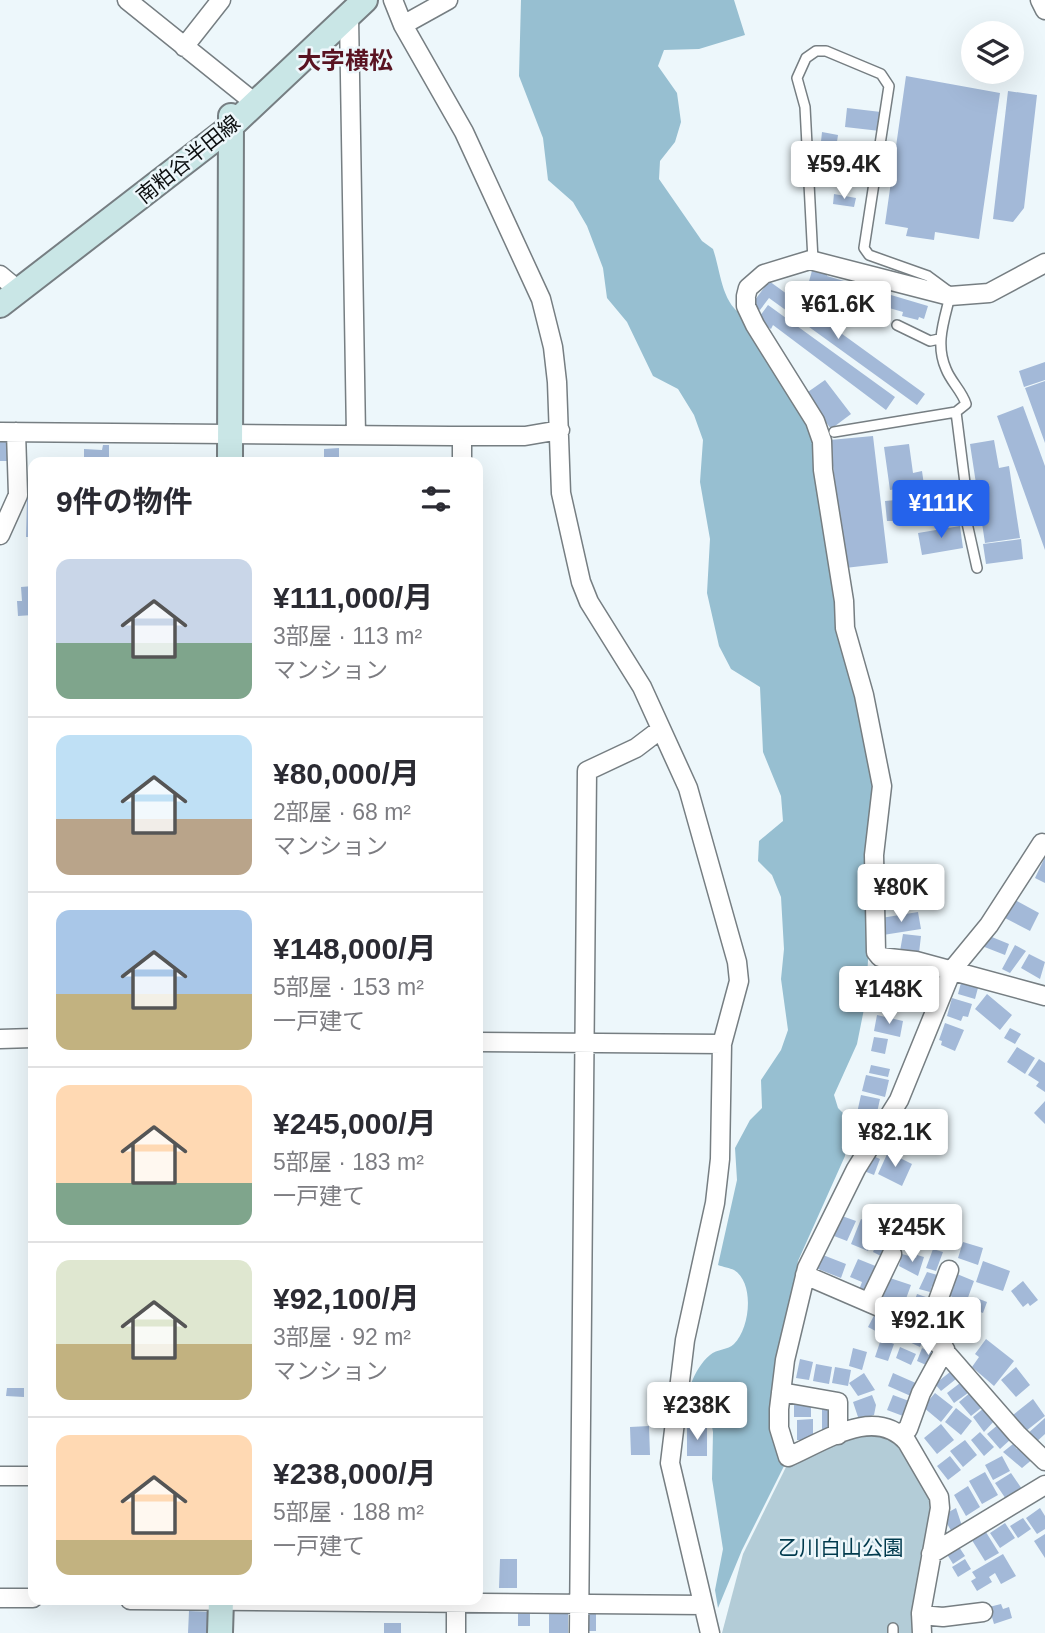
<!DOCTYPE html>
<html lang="ja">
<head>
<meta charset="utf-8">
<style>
  body { margin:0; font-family:Arial,"Noto Sans JP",sans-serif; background:#f7f7f7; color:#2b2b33; height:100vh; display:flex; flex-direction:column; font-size:26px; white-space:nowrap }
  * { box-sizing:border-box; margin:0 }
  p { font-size:23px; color:#7c7c81 }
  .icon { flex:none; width:38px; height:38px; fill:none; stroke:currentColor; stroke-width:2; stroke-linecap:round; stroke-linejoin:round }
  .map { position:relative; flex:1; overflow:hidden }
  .sheet { position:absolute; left:28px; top:457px; width:455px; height:1148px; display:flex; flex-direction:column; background:#fff; border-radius:14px; box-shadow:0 7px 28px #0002 }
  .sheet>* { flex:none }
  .tools { position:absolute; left:961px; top:21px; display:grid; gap:14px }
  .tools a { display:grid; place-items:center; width:63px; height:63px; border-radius:50%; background:#fff; box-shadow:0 7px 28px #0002; font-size:35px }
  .price { position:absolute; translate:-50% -60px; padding:0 16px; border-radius:7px; background:#fff; color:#222; font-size:23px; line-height:46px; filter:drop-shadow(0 2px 4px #0008) }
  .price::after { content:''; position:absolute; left:50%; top:42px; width:21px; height:16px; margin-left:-10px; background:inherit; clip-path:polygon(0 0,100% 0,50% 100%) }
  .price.on { background:#2563eb; color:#fff }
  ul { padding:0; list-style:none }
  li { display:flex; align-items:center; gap:21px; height:175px; padding:0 28px }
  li+li { border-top:2px solid #e1e1e2 }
  li span { display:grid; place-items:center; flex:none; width:196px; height:140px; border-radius:14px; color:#555 }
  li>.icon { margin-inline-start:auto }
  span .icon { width:84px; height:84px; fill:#fffc; stroke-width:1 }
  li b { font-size:30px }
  h2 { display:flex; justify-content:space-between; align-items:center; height:84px; padding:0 28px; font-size:30px }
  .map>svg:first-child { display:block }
  .green { fill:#b3ccd7 }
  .forest { fill:#97bfd1 }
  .building { fill:#a3b9d8 }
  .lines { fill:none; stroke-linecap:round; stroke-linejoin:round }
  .lane-casing { stroke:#767e82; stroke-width:12 }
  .street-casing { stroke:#767e82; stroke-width:21 }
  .secondary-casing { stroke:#767e82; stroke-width:28 }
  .lane { stroke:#fff; stroke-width:9 }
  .street { stroke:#fff; stroke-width:18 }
  .secondary { stroke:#c9e6e6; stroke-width:24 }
  .labels { text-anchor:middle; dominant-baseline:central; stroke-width:5; stroke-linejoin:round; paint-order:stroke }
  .street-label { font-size:21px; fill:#0c0f10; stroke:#edf7fb }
  .park-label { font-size:21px; fill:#003a4d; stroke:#edf7fb }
  .quarter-label { font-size:24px; font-weight:bold; fill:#591422; stroke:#edf7fb }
</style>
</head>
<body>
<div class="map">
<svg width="1045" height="1633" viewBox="0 0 1045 1633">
  <rect width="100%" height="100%" fill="#edf7fb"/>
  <path class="green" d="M870 1430 901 1443 934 1500 918 1633H722L743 1554 787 1465Z"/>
  <path class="forest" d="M521 0H734L745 35 699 49 664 50 658 66 677 93 681 122 675 142 660 161 659 179 702 241 713 249C721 272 721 304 745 317L810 424 816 445 876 803 866 999 857 1044 834 1095 838 1108 847 1117 845 1156 798 1261 774 1407 785 1464 742 1550 718 1608 715 1590 723 1549 712 1479 713 1432 710 1415 680 1418C686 1397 693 1369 710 1355 717 1349 728 1350 734 1344 750 1328 755 1283 734 1270 730 1268 723 1267 718 1265L737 1180 735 1148 750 1120 762 1108 761 1080 781 1050 788 1030 781 979 784 949 781 897 772 875 758 861 759 841 783 821 781 796 763 752 760 687 731 669 719 646 707 593 710 539 700 482 703 440 694 415 678 389 653 376 627 322 607 298 603 268 587 226 573 202 548 180 543 138 519 76Z"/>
  <path class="building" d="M906 76 1000 93 979 239 935 232 934 240 906 236 908 228 885 224Z
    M1008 91 1037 95 1024 208 1013 222 993 219Z
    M847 108 881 112 880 131 845 127Z
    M822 132 838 135 834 162 819 160Z
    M834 194 856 198 854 207 833 204Z
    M813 267 828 272 827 276 928 306 924 319 919 317 918 320 902 316 903 312 831 291 830 294 820 292 821 289 808 285Z
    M769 281 925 394 917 405 769 298 760 310 752 304Z
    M768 305 895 397 886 410 773 325 771 329 761 322 763 318 760 316Z
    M1045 362V380L1024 387 1019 371Z
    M825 380 851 414 831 429 805 394Z
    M1045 381V443L1025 388Z
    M1023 406 1045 466V550L997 416Z
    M873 436 888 563 845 568 830 440Z
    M0 439H9L10 461H0Z
    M994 440 999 468 1009 466 1020 538 985 543 970 444Z
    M909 444 913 473 922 471 924 485 890 490 884 447Z
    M103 445H109V462H84V449L102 450Z
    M339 448V460H324V449Z
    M27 498H33V537H26Z
    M896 500 898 521H887L885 501Z
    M960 526 963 548 922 555 918 533Z
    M1021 539 1023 559 986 564 983 544Z
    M33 586V615L18 616 17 601H22L21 587Z
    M1045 857V883L1035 878Z
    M1015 900 1039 913 1030 931 1005 918Z
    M918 912 921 929 883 935 881 918Z
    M903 934 921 936 919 953 900 951Z
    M987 935 1009 944 1005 955 982 946Z
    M1015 945 1026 951 1010 973 1002 969Z
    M1029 954 1045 962 1040 979 1021 968Z
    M962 979 979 984 975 999 958 994Z
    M987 994 1012 1015 1000 1030 975 1009Z
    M952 998 972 1004 968 1017 963 1016 961 1021 947 1016Z
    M877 1015 903 1021 900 1037 874 1031Z
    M945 1023 964 1030 955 1051 941 1045 942 1041 939 1040Z
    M1010 1028 1021 1034 1015 1044 1004 1038Z
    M874 1037 888 1039 885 1054 871 1051Z
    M1017 1047 1035 1058 1025 1074 1007 1062Z
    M1039 1059 1045 1063V1092L1036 1086 1039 1082 1028 1075Z
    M871 1065 890 1069 888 1077 869 1073Z
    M866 1075 889 1080 885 1097 862 1091Z
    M861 1095 880 1099 876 1117 857 1113Z
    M1045 1101V1124L1034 1113Z
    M888 1152 912 1164 902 1186 878 1174Z
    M871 1155 880 1159 874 1175 864 1171Z
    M842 1216 856 1221 847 1241 834 1236Z
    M861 1219 878 1226 868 1251 851 1244Z
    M880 1235 889 1239 881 1256 873 1252Z
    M963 1242 983 1248 978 1265 958 1258Z
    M933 1249 943 1252 936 1271 926 1268Z
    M902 1254 916 1258 917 1255 924 1257 918 1276 899 1266Z
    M823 1255 846 1264 841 1278 818 1269Z
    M858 1259 878 1267 867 1294 859 1290 862 1282 850 1277Z
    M983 1261 1010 1271 1003 1291 976 1282Z
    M927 1272 941 1276 938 1288 932 1286 930 1292 919 1289Z
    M957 1274 974 1281 966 1303 948 1295Z
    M887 1277 911 1285 903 1307 879 1299Z
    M1023 1281 1038 1300 1030 1306 1028 1303 1023 1307 1011 1291Z
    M917 1294 932 1299 924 1319 910 1314Z
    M974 1297 987 1302 983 1313 970 1308Z
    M944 1304 958 1308 952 1328 937 1324Z
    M877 1310 895 1319 885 1336 868 1327Z
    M910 1330 926 1334 920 1347 905 1340Z
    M881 1339 894 1344 888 1361 875 1357Z
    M986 1339 1014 1361 994 1386 972 1367 979 1357 975 1354Z
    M900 1347 916 1354 911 1365 896 1358Z
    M929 1347 937 1350 933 1368 917 1361 922 1348 928 1351Z
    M853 1348 867 1352 862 1370 849 1366Z
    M800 1359 813 1362 809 1380 796 1378Z
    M816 1364 832 1367 829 1384 813 1381Z
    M835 1367 851 1370 848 1386 832 1383Z
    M1016 1367 1030 1385 1016 1397 1001 1380Z
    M955 1368 961 1375 941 1391 935 1384Z
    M864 1373 875 1390 858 1396 849 1383Z
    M893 1373 918 1384 913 1397 888 1386Z
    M964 1380 968 1393 954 1403 947 1393Z
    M7 1388H24V1397L6 1396Z
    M971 1392 981 1408 971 1416 959 1402Z
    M935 1393 953 1407 941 1422 923 1407Z
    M872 1395 876 1405 874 1415 859 1420 853 1402Z
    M893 1395 909 1401 903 1416 887 1410Z
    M1033 1399 1045 1416 1026 1431 1013 1415Z
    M794 1400H811V1417H794Z
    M822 1406H834V1430H822Z
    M985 1407 995 1420 984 1432 973 1417Z
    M956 1408 972 1421 961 1435 945 1422Z
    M1045 1418V1434L1034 1444 1026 1435Z
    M813 1419V1440H797V1420Z
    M941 1424 954 1440 937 1454 924 1438Z
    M999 1424 1011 1439 1000 1449 987 1434Z
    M649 1426 650 1455H631L630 1427Z
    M687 1427H707V1456H687Z
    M980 1432 994 1447 984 1456 971 1440Z
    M965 1440 977 1455 963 1467 950 1451Z
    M1013 1444 1017 1449 1023 1444 1034 1458 1022 1468 1003 1452Z
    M950 1456 961 1470 948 1480 937 1466Z
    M1002 1456 1010 1471 993 1480 985 1465Z
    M985 1472 998 1495 982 1504 969 1481Z
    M1011 1473 1024 1492 1008 1502 995 1483Z
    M968 1486 980 1507 966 1516 954 1495Z
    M956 1508 963 1529 953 1534 945 1520 949 1518 947 1513Z
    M1040 1508 1045 1516V1529L1037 1534 1026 1518Z
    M1023 1518 1031 1529 1018 1538 1010 1526Z
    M1005 1523 1015 1538 1000 1548 990 1533Z
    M984 1529 999 1553 985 1561 970 1537Z
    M1045 1534V1558L1034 1541Z
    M957 1544 965 1556 953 1564 945 1551Z
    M1003 1554 1016 1576 1001 1584 995 1573 989 1577 992 1582 977 1591 971 1581 976 1578 972 1572Z
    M500 1559H517V1588H499Z
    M965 1559 971 1569 958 1577 952 1567Z
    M1001 1604 1003 1609 1009 1607 1012 1618 994 1624 989 1607Z
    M189 1611 211 1612V1633H188Z
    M549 1611H568V1633H549Z
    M518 1612H530V1626H518Z
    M586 1614H596V1631H586Z
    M384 1623H401V1633H384Z"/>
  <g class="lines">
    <g class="lane-casing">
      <path id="lane" d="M813 260 805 107 797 78 806 58 816 51H826L881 74 889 86 864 248 869 255 928 276 947 290
        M897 325 930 341 939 339
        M956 412 967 499 965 514 977 568
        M834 432 956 412 966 404C962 391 951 382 946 369 935 344 944 321 950 296
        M893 1628V1633"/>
    </g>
    <g class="street-casing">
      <path id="street" d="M127 0 250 99
        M393 0 403 25 464 132 541 299 553 347 557 382 561 493 581 582 589 602 642 687 688 788 737 962 739 981 722 1044 720 1159 715 1203 685 1340 670 1463 710 1633
        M1040 0 1045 10
        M349 17 356 435
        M403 25 448 0
        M184 47 221 0
        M1045 263 989 293 950 296 810 260 764 274 748 288 746 296V306L755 325 815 421 822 441 823 470 844 601 845 628 864 695 882 786 874 855 876 952 880 957 916 961 1045 996
        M0 275 12 285
        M0 432 450 436H525L560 430
        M462 462V436
        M0 535 18 495 16 432
        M0 1039 33 1038
        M478 1042 722 1044
        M805 1275 914 1322 927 1331 1017 1434 1045 1461
        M869 1302 892 1254
        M927 1331 949 1270
        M781 1392 838 1402V1435
        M900 1434 908 1429 921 1393 945 1349
        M0 1476H33
        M931 1554 1045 1485
        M0 1598H33
        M130 1600 703 1605
        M921 1615 943 1617 983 1612
        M456 1633V1600
        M579 1633 587 771 636 748 661 729
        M922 1633 921 1613 940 1508 939 1497 907 1442C875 1405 823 1442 788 1457L779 1428V1409L785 1360 807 1268 856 1169 899 1100 952 970 989 925 1042 843"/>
    </g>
    <g class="secondary-casing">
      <path id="secondary" d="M0 305 229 128 365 0
        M230 462 231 116
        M220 1633 221 1600"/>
    </g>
    <use href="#lane" class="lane"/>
    <use href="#street" class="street"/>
    <use href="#secondary" class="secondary"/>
  </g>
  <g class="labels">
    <g class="street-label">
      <text transform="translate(188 159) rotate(-39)">南粕谷半田線</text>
    </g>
    <g class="park-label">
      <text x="841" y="1547">乙川白山公園</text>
    </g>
    <g class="quarter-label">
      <text x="345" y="60">大字横松</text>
    </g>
  </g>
</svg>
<div class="tools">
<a><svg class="icon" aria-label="layers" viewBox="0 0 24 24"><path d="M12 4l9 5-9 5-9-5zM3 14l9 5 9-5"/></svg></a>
</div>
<b class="price" style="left:844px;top:201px">¥59.4K</b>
<b class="price" style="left:838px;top:341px">¥61.6K</b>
<b class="price on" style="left:941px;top:540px">¥111K</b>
<b class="price" style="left:901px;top:924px">¥80K</b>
<b class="price" style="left:889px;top:1026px">¥148K</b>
<b class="price" style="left:895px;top:1169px">¥82.1K</b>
<b class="price" style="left:912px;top:1264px">¥245K</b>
<b class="price" style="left:928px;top:1357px">¥92.1K</b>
<b class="price" style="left:697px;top:1442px">¥238K</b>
<section class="sheet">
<h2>9件の物件<svg class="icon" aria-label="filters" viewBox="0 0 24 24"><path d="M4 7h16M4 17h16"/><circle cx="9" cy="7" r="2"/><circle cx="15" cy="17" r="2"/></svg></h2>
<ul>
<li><span style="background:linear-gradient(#c9d6e8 60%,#7fa58c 0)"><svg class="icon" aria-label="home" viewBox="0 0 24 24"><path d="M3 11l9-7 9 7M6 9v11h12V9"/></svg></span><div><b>¥111,000/月</b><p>3部屋 · 113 m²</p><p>マンション</p></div></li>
<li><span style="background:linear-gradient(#bfe0f5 60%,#b9a48a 0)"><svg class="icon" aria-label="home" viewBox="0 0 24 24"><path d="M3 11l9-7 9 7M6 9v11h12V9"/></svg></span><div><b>¥80,000/月</b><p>2部屋 · 68 m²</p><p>マンション</p></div></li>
<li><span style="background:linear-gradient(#a9c7e8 60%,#c2b280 0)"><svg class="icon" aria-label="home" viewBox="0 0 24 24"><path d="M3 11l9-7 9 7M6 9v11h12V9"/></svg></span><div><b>¥148,000/月</b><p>5部屋 · 153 m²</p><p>一戸建て</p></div></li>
<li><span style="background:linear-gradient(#ffd9b3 70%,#7fa58c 0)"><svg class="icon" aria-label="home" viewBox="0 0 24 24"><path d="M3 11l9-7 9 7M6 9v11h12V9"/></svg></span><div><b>¥245,000/月</b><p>5部屋 · 183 m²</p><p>一戸建て</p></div></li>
<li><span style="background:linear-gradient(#dfe7d0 60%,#c2b280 0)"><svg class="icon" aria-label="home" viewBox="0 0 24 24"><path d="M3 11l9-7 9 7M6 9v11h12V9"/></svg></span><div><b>¥92,100/月</b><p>3部屋 · 92 m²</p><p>マンション</p></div></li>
<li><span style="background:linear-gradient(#ffd9b3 75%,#c2b280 0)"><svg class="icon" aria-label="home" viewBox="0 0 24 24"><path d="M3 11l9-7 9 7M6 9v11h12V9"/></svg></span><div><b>¥238,000/月</b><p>5部屋 · 188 m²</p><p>一戸建て</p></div></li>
</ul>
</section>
</div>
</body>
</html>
